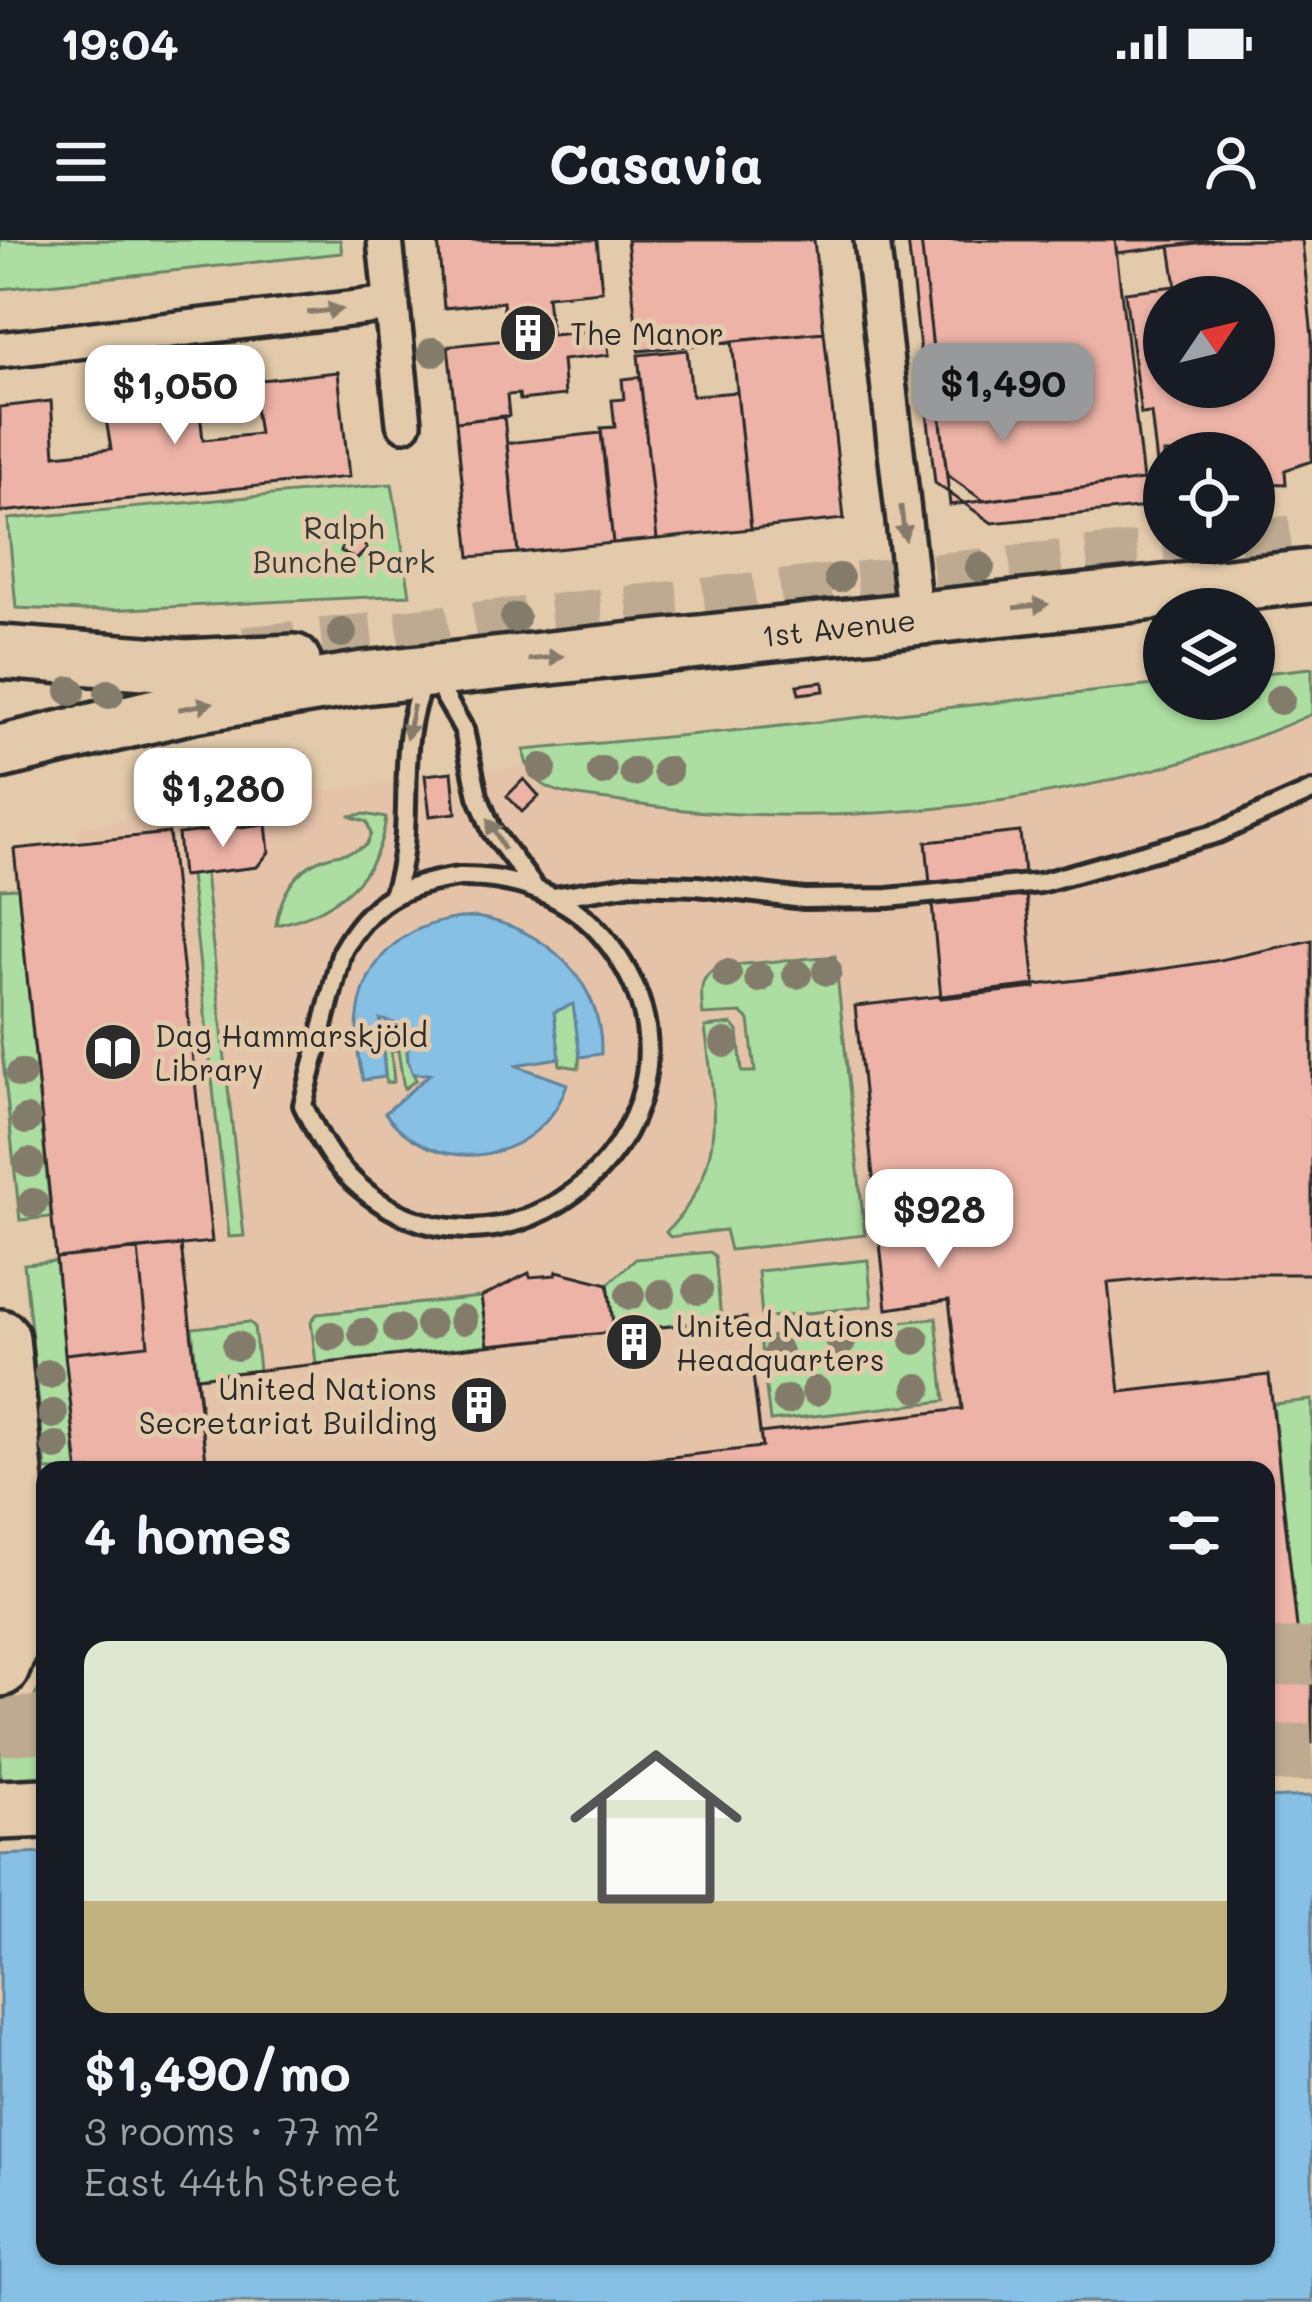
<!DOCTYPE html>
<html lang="en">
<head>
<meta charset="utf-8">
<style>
  body { margin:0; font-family:Mali,sans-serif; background:#242831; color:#f1f3f6; height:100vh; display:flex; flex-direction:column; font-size:45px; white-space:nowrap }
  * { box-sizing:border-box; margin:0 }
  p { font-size:39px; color:#9ea1a6 }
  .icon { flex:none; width:66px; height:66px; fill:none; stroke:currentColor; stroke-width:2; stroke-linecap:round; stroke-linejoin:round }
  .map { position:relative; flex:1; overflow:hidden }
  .details { position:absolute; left:36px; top:1221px; width:1239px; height:804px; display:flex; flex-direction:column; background:#171b24; border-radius:24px; box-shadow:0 3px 9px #0004 }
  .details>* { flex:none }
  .needle { width:78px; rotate:55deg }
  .fabs { position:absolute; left:1143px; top:36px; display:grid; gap:24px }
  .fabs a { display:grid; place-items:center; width:132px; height:132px; border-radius:50%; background:#171b24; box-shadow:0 3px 9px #0004; font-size:60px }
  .price { position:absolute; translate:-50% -102px; padding:0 27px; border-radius:24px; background:#fff; color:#222; font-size:39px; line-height:78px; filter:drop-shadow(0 3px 6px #0008) }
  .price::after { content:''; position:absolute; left:50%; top:72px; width:36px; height:27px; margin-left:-18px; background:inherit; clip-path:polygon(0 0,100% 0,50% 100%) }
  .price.active { background:#98999b; color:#111 }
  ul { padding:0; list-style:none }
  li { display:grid; align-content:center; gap:24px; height:636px; padding:0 48px }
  li span { display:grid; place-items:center; height:372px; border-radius:24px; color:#555 }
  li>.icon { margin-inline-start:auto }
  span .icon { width:216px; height:216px; fill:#fffc; stroke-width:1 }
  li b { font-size:51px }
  h2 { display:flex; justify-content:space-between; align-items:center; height:144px; padding:0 48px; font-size:51px }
  .status { display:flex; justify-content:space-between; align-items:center; height:84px; padding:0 60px; background:#171b24; direction:ltr }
  .status svg { height:33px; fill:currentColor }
  header { display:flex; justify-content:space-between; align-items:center; height:156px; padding:0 48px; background:#171b24; font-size:54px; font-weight:800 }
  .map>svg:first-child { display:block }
  .built { fill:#e5c3a9 }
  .green { fill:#abdea0; stroke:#6b8466; stroke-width:3 }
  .water { fill:#86c0e5; stroke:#62849b; stroke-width:3 }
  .building { fill:#edb3a7; stroke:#2b2b2b; stroke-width:3; fill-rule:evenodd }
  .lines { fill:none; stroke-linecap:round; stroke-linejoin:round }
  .primary-tunnel { stroke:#bdaa91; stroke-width:51; stroke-dasharray:51 26; stroke-linecap:butt }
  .motorway-tunnel { stroke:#bdaa91; stroke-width:57; stroke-dasharray:57 28; stroke-linecap:butt }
  .service-casing { stroke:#2b2b2b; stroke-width:26 }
  .minor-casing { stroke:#2b2b2b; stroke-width:42 }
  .primary-casing { stroke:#2b2b2b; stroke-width:60 }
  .motorway-casing { stroke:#2b2b2b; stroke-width:66 }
  .service { stroke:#e2caaa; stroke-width:16 }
  .minor { stroke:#e2caaa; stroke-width:33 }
  .primary { stroke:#e2caaa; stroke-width:51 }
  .motorway { stroke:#e2caaa; stroke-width:57 }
  .tree { fill:#847c6b }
  .oneway { fill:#867a6a }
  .labels { text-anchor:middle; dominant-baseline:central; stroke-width:10; stroke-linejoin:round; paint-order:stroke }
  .poi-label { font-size:30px; fill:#2b2b2b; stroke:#e2caaa; text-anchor:start }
  .park-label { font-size:30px; fill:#383d37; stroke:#e2caaa }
  .street-label { font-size:30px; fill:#2b2b2b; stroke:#e2caaa }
</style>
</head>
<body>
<div class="status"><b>19:04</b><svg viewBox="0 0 49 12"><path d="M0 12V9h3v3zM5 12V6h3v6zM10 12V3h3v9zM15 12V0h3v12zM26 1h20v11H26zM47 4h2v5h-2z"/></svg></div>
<header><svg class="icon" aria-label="menu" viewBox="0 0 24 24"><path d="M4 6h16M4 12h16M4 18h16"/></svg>Casavia<svg class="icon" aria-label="person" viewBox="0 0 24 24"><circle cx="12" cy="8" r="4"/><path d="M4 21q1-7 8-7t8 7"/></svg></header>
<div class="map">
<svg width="1312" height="2062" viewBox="0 0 1312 2062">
  <rect width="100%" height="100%" fill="#e2caaa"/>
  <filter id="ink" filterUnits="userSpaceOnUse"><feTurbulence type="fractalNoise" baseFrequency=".00833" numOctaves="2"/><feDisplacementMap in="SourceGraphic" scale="24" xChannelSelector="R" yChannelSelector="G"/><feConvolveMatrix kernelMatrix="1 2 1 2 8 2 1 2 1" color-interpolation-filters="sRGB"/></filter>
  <g filter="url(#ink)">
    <path class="built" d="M1312 474V1524L1266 1527V1230H78L14 609 78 602 77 588 194 566 525 526 537 545 559 552 684 571 791 575 916 568 1002 559 1141 532Z"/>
    <path class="green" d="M0 0H340L342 13 0 49Z
      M392 244 410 355 85 371 16 368 8 279Z
      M1312 428V474C1114 564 829 597 615 561 578 555 527 557 524 510L763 488 1164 444V459H1254V434Z
      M364 574 386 578C378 639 334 673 276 685 280 654 297 626 328 617 342 613 354 613 366 605L371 594 367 582 349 576Z
      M205 633 244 996 229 997 190 635Z
      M18 648 51 977 20 980 0 793V649Z
      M835 716 865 995 730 1010 725 990 670 997 666 992C728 929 715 867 705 787L732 784 738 791 742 832H755L749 780 741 773 703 775C701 753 697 734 722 726Z
      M573 763 580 799 579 828 560 825 553 772Z
      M382 795 406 802 408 821 416 840 404 849 398 810 391 811 394 842 386 843Z
      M710 1012 715 1016 721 1080 614 1092 608 1044 636 1019Z
      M868 1020 872 1066 762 1078 758 1031Z
      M56 1021 77 1230H46L24 1024Z
      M481 1057 488 1105 316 1124 311 1081 317 1074Z
      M936 1078 945 1161 770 1181 760 1098Z
      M249 1082 254 1086 259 1130 197 1137 192 1088Z
      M1312 1160V1422L1301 1424 1273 1164Z
      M45 1439V1551L0 1554V1504L12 1494Z"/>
    <path class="water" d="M476 677C545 688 603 740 601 814L580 817 573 764 554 772 560 818 515 825 567 844C541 925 435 940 385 873L430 834H413L408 821 407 787 380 779 385 837 363 840C341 751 379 680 476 677Z
      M1312 1556V2062H0V1615L45 1613V2016H1266V1558Z"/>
    <path class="building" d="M438 0H597L602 51 547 56 551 95 606 90 609 115 562 120 565 155 520 160 519 154 507 155 509 176 456 182 448 106 507 100 503 62 444 68Z
      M627 0H814L824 92 639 111Z
      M908 0H921L947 235 984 261 1143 240 1148 267 992 283 935 243Z
      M921 0H1115L1143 240 950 265Z
      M1115 0H1221L1117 13Z
      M1221 0H1302L1312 97V221L1285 230 1286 244 1254 243V213H1164V241H1159L1151 173 1141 174 1125 52 1176 46 1170 6ZM1164 57H1254V147H1164Z
      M824 92 844 279 751 289 732 101Z
      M687 110 692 156 737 152 751 289 657 299 638 115Z
      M338 132 349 237 0 272V167L51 161 55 215 111 209 102 155 197 145 203 200 259 194 251 141Z
      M640 137 657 299 613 303 601 188 615 187 612 160 624 159 622 139Z
      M504 176 518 313 470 317 456 182Z
      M601 193 613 303 518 313 507 203Z
      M346 296H359L367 309 356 320 341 311Z
      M823 442 824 451 799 454 797 445Z
      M304 514 305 524 279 527 278 517Z
      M452 532 456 573 430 576 425 535Z
      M524 539 539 556 522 572 507 556Z
      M235 560 237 576 196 581 194 566Z
      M266 584 269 612 257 627 182 636 178 594Z
      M1020 592 1035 748 941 758 926 602Z
      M169 593 212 1002 56 1018 14 609Z
      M1312 700V1034H1203L1108 1043 1120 1152 1269 1135 1301 1424 1312 1422V1503L1266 1505V1230H207L197 1137 746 1078 760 1193 962 1169 949 1060 887 1069 855 766 1121 735 1215 721Z
      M181 1005 207 1230H78L65 1114 148 1105 138 1009Z
      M138 1009 148 1105 65 1114 56 1018Z
      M557 1031 608 1044 614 1092 488 1105 481 1057 529 1033 530 1037 556 1035Z
      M746 1078 762 1207 555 1230H207L197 1137Z"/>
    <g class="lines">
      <path class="primary-tunnel" d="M245 412 1312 299"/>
      <path class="motorway-tunnel" d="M1266 1418 1312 1416
        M0 1487 45 1484
        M1266 1514 1312 1512"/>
      <g class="service-casing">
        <path id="service" d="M433 436 464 490 478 556 492 591 534 647
          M459 637C514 636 570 655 605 699 748 874 499 1093 346 934 327 915 315 889 303 865L342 711C371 660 402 645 459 637Z
          M393 655C419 584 392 509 425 439
          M554 657 633 644 697 646 804 659 888 658 1040 643 1218 593 1312 551"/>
      </g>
      <g class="minor-casing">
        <path id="minor" d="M385 0 404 183
          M872 0 915 378
          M0 110 392 64"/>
      </g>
      <g class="primary-casing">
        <g id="primary">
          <path d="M0 412 185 426 294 421"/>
          <path id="s1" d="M0 512 193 466 364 438 1312 336"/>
        </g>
      </g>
      <g class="motorway-casing">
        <path id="motorway" d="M0 1099 23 1337 20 1375 0 1427
          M0 1570 45 1568"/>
      </g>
      <use href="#service" class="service"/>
      <use href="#minor" class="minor"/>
      <use href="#primary" class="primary"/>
      <use href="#motorway" class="motorway"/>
    </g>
    <g class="tree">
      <circle cx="433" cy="112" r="15"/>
      <circle cx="980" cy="327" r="15"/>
      <circle cx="839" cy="338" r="15"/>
      <circle cx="515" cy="378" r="15"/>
      <circle cx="342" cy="393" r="15"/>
      <circle cx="71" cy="451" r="15"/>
      <circle cx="109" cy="454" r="15"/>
      <circle cx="1280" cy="460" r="15"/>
      <circle cx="542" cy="528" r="15"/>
      <circle cx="602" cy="531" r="15"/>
      <circle cx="667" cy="531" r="15"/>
      <circle cx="634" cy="532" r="15"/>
      <circle cx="827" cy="731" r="15"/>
      <circle cx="727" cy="734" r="15"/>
      <circle cx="797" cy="734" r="15"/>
      <circle cx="759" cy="738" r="15"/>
      <circle cx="725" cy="803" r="15"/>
      <circle cx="21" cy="834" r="15"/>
      <circle cx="26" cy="880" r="15"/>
      <circle cx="29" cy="923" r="15"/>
      <circle cx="33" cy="963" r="15"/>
      <circle cx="698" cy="1050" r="15"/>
      <circle cx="661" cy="1054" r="15"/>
      <circle cx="630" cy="1055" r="15"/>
      <circle cx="463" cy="1080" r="15"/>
      <circle cx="430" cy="1085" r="15"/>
      <circle cx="398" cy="1089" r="15"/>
      <circle cx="363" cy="1093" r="15"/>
      <circle cx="331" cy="1096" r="15"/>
      <circle cx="915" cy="1100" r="15"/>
      <circle cx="841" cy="1102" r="15"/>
      <circle cx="237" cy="1106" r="15"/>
      <circle cx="778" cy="1112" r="15"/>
      <circle cx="49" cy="1134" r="15"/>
      <circle cx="918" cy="1148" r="15"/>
      <circle cx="816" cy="1151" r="15"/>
      <circle cx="787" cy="1160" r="15"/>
      <circle cx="53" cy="1174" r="15"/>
      <circle cx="56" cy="1206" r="15"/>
    </g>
    <defs><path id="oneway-solid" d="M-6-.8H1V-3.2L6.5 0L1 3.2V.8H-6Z" transform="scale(3)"/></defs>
    <g class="oneway">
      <use href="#oneway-solid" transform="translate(325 71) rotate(-6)"/>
      <use href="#oneway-solid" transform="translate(903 283) rotate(83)"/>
      <use href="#oneway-solid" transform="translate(1031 366) rotate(-6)"/>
      <use href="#oneway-solid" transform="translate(546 418) rotate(-6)"/>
      <use href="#oneway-solid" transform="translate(196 466) rotate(-11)"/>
      <use href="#oneway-solid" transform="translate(410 482) rotate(102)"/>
      <use href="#oneway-solid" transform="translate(496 594) rotate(-118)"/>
    </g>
  </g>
  <defs>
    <g id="building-disc" transform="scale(3)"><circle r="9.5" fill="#2b2b2b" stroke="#e2caaa"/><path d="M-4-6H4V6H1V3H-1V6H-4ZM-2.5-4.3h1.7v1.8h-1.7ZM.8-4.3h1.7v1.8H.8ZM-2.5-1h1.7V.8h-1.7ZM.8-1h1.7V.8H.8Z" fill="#fff"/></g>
    <g id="library-disc" transform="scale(3)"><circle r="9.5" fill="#2b2b2b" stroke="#e2caaa"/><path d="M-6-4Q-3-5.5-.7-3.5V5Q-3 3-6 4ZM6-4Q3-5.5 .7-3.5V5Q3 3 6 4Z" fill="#fff"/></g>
  </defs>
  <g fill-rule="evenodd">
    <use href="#building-disc" x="528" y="93"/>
    <use href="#library-disc" x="113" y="812"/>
    <use href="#building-disc" x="634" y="1102"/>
    <use href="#building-disc" x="479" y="1165"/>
  </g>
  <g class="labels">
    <g class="poi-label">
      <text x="570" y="93">The Manor</text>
      <text x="155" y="795">Dag Hammarskjöld<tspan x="155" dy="34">Library</tspan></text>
      <text x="676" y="1085">United Nations<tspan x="676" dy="34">Headquarters</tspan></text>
      <text x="437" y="1148" text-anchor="end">United Nations<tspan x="437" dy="34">Secretariat Building</tspan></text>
    </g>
    <g class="park-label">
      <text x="344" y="287">Ralph<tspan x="344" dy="34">Bunche Park</tspan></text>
    </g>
    <g class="street-label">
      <text stroke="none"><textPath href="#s1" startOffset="849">1st Avenue</textPath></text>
    </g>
  </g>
</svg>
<div class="fabs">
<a><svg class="needle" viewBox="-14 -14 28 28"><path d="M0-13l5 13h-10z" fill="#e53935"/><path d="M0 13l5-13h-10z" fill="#9ea1a6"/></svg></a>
<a><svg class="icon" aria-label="locate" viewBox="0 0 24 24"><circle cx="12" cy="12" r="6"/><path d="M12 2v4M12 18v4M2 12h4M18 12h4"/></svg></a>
<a><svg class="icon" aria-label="layers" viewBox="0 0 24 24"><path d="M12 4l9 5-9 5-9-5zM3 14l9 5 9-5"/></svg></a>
</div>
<b class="price active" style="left:1003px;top:205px">$1,490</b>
<b class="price" style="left:175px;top:207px">$1,050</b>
<b class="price" style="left:223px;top:610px">$1,280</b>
<b class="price" style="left:939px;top:1031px">$928</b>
<section class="details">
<h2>4 homes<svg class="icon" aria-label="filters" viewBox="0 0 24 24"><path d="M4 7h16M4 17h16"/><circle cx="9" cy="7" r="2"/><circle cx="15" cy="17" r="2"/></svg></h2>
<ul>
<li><span style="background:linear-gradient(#dfe7d0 70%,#c2b280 0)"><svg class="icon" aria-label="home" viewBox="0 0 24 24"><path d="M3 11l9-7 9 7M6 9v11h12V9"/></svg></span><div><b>$1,490/mo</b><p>3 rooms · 77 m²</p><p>East 44th Street</p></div></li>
</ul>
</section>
</div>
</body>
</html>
